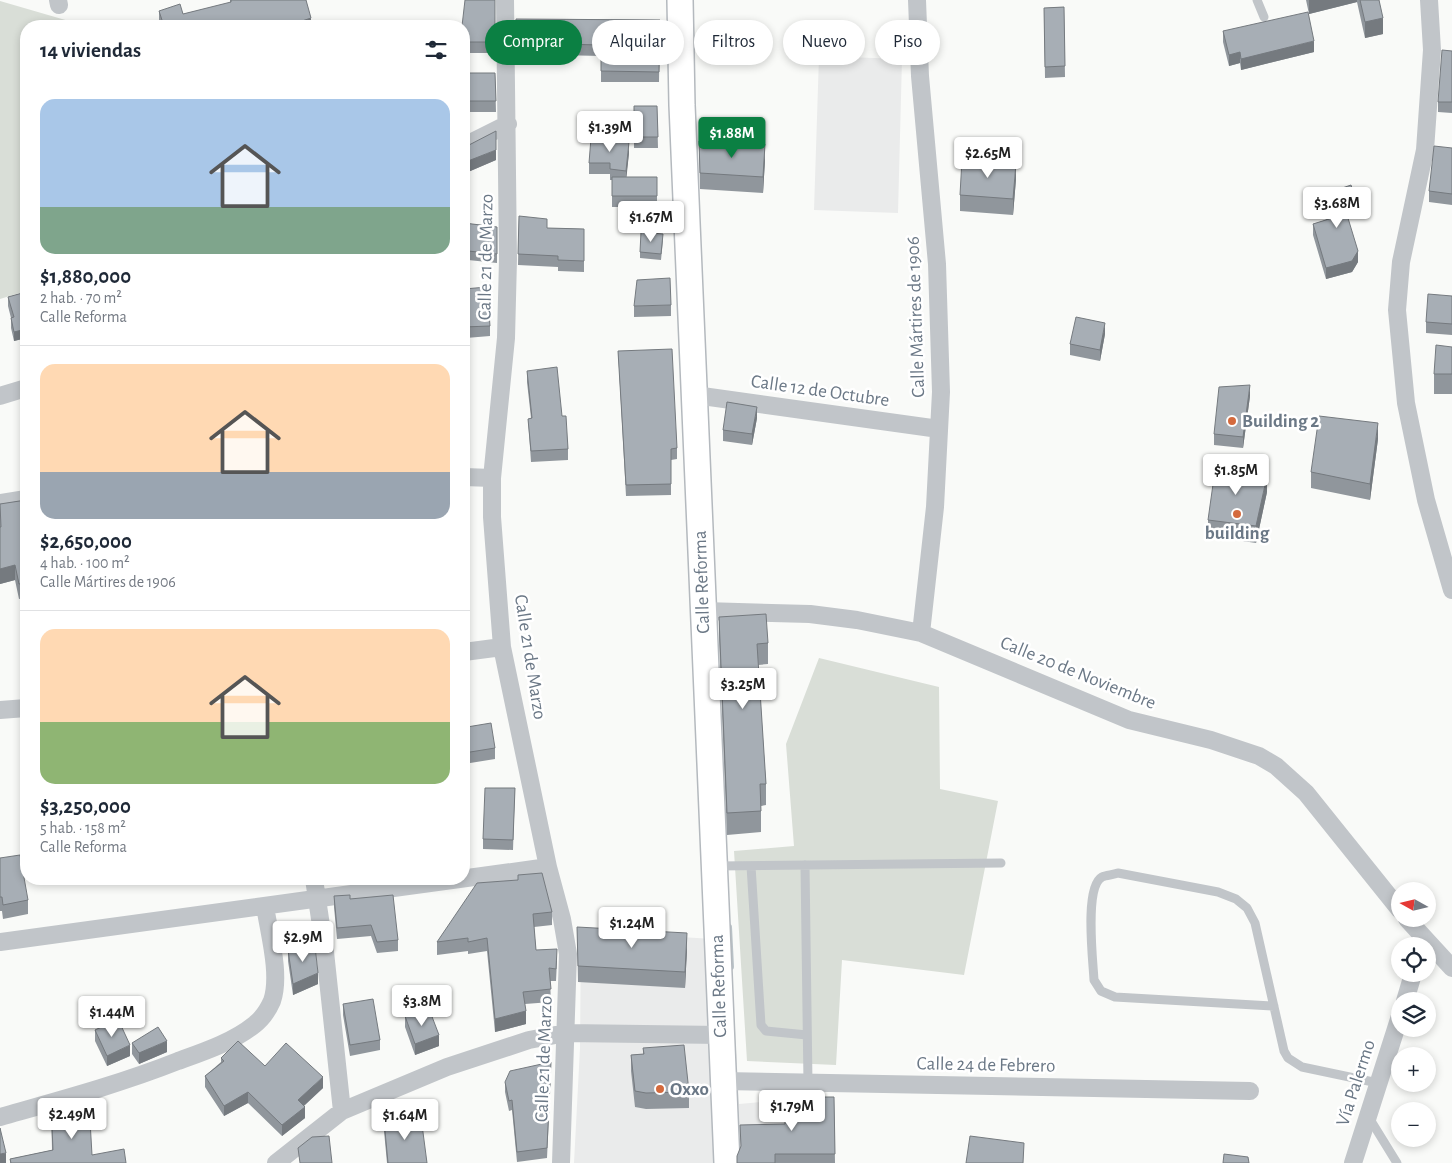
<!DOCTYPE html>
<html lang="es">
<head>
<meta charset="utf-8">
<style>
  body { margin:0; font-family:"Alegreya Sans",sans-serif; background:#f6f6f7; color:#1f2937; height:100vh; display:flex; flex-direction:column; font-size:19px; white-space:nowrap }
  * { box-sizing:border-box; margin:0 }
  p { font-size:16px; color:#747a83 }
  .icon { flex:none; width:28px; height:28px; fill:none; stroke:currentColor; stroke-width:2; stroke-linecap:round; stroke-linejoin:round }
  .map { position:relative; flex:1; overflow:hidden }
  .panel { position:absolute; left:20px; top:20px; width:450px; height:865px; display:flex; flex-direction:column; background:#fff; border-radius:20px; box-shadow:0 2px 8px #0003 }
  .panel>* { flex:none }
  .guide { position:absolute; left:485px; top:20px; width:475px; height:45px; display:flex; gap:10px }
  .needle { width:32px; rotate:278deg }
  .controls { position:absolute; left:1391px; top:882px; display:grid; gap:10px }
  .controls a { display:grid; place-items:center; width:45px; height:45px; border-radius:50%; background:#fff; box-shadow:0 2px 8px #0003; font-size:25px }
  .price { position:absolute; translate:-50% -42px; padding:0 11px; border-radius:5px; background:#fff; color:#222; font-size:16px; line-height:32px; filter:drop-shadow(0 1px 2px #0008) }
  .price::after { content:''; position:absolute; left:50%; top:30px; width:15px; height:11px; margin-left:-8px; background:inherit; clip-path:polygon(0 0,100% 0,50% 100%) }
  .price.on { background:#0b8043; color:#fff }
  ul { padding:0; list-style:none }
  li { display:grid; align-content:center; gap:10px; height:265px; padding:0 20px }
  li+li { border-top:1px solid #e0e1e3 }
  li span { display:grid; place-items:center; height:155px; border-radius:15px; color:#555 }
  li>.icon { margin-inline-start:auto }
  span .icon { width:90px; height:90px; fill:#fffc; stroke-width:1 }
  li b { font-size:21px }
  h2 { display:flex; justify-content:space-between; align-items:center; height:60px; padding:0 20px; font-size:21px }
  .chip { padding:0 18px; border-radius:22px; background:#fff; box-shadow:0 2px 8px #0003; font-size:18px; line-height:45px }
  .chip.on { background:#0b8043; color:#fff }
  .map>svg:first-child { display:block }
  .built { fill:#eaebeb }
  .green { fill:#d9ded7 }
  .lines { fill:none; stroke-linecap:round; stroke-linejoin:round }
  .stream { stroke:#bac3c8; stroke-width:6 }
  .secondary-casing { stroke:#b4b9be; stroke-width:28 }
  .lane { stroke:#c1c5c9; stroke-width:9 }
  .street { stroke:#c1c5c9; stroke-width:18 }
  .secondary { stroke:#fff; stroke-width:25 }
  .wall { fill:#90969c }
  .shaded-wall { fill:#757a7f }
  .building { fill:#a7aeb5; stroke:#757a7f }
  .poi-dot { fill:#d46a3d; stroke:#fff; stroke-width:2 }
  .labels { text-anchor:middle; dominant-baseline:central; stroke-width:5; stroke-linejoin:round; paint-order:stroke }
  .street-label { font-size:19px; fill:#6b7886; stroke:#fff }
  .poi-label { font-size:19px; font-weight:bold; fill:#6b7886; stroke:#fff; text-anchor:start }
</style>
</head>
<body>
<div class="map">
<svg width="1452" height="1163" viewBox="0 0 1452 1163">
  <rect width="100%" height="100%" fill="#f9faf8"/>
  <path class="built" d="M819 56 902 59 898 213 814 210Z
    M581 931 730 940 739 1104 785 1100 784 1163H574L580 1048Z"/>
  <path class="green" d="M0 1 86 26H26V291L0 299Z
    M819 658 939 687 940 789 998 801 964 975 842 960 836 1065 747 1061 734 851 794 846 786 744Z"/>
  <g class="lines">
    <path class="stream" d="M729 927 731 967"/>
    <g class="secondary-casing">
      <path id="secondary" d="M680 0 682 105 727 1163"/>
    </g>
    <path class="lane" d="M1257 0 1264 17
      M805 865 808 1083
      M717 866 1001 863
      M751 866 761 1025 766 1031 807 1035
      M1274 1006 1115 997 1101 991 1094 980C1093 960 1084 887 1102 877 1106 875 1113 875 1118 873L1218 892 1236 899 1247 908 1255 923 1284 1051 1288 1058 1302 1067 1378 1083
      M1368 1116 1397 1163"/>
    <path class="street" d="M58 0 59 5
      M505 0 508 259 506 338 492 478V517L502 647 548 867 562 919 568 954 561 1163
      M917 0 920 76 937 264 941 392 935 507 921 633
      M1429 0 1432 50 1425 150 1401 262 1397 310 1406 403 1426 500 1452 590
      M464 146 508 124
      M695 395 939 429
      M0 396 26 388
      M464 477 492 478
      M0 503 26 499
      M704 611 810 614 857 620 921 633 1129 720 1211 740 1259 756 1276 766 1306 793 1400 910
      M464 652 502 647
      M0 710 26 708
      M314 879 325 952 342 1111
      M1407 919 1452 968
      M0 942 548 867
      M1405 1001 1413 974
      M723 1081 1250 1091
      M0 1117C60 1100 120 1084 178 1061 203 1052 233 1042 254 1025 262 1019 268 1010 272 1001 281 975 269 933 265 906
      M276 1163 342 1111 447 1067 529 1040 566 1033 721 1035
      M1353 1163 1400 1016"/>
    <use href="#secondary" class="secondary"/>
  </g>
  <path class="wall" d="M230 0H306L311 26H161L159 22V11L183 14 230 3Z
    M495 0V53H464V26Z
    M1306 0H1379L1383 34 1365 38 1357 2 1309 14Z
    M1064 7 1065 77 1045 78 1044 8Z
    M516 19 660 20 659 82H601V56L516 54Z
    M1223 31 1314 52 1241 70 1240 63 1229 66 1223 42Z
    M1452 51V113L1438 112V102Z
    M464 73H495L496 112H464Z
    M634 106H657L658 148H634Z
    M699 141 765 160 763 193 700 189Z
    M464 145 496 160 468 172 464 160Z
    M1452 148V205L1429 202V191Z
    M629 153 626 177H657V207H612V180H610V174H589V163Z
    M1016 179 1013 215 960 211V195Z
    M1322 195 1356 212 1347 215 1358 262 1352 272 1326 279 1313 235V224L1326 220 1322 206Z
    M519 216 547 228 584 229V272L558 271V267L518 265Z
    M464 223 497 227V263L468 260V250H464Z
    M663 240 661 260 640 258V252Z
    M464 289 490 326V336L466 338V367H464Z
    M26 292V338L14 341 11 328V318L8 306V297Z
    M1452 296V335L1426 333V322Z
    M671 305V316L634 317V306Z
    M1105 334 1100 361 1070 355V344Z
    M1452 347V394H1434V374Z
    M618 351 677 448V459L671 460V495L626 496Z
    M527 371 562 416 568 449V460L531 462 528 419 531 418 527 382Z
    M1250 396 1243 448 1214 445V434Z
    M757 418 752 445 723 441V430Z
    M1378 439 1370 500 1311 488V472Z
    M24 450H26V471L24 461Z
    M1267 492 1256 543 1208 536V520Z
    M26 500V598L19 599 15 580 0 584V504Z
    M719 617 768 643V664L758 665 766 784V805L761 806V832L727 835 719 638Z
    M464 721 467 727 495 748V759L464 764Z
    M515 788 513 850 483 849V839Z
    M0 858 28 900V914L3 919 2 911H0Z
    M518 875 552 912V925L534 927 536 950 557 961 556 981H550L551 1002 525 1004 526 1024 495 1032 487 951 468 954V951L437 955V942L518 880Z
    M334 896 350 899 398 940V951L377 953 371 936 337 939 334 907Z
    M577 927 687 949 685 988 578 982Z
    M288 950 318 984 293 995 288 961Z
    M343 1004 380 1040V1050L350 1056 343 1015Z
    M405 1016 423 1017 439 1046 415 1055 405 1027Z
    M95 1030 130 1056 107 1066 95 1041Z
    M132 1043 167 1052 139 1064 132 1054Z
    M643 1048 689 1092V1108L646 1109 635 1107 631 1071V1055L643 1054Z
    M221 1058 265 1066 323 1088 304 1106 305 1118 282 1136 248 1103 224 1116 205 1087V1076L221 1062Z
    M551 1072 547 1158 517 1162 512 1110 509 1111 505 1092V1082Z
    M834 1097 835 1163H737L741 1148 740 1125 785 1124Z
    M51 1105 92 1155 126 1163H10V1159L52 1150Z
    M384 1120 427 1163H387L384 1131Z"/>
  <path class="shaded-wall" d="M1309 0H1357V2L1309 14Z
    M311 18V26H290V25Z
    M1383 18V34L1365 38V22Z
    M1314 41V52L1241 70V59Z
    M1240 52V63L1229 66V55Z
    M629 142V153L626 182V171Z
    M765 144V160L763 193V177Z
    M496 150V160L468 172V161Z
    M1016 163V179L1013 215V199Z
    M1356 201V212L1344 216V205Z
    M1358 251V262L1352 272 1326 279V268Z
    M1105 323V334L1100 361V350Z
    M26 329V338L14 341V332Z
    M1250 385V396L1243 448V437Z
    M757 407V418L752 445V434Z
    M1378 423V439L1370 500V484Z
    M1267 476V492L1256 543V526Z
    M15 565V580L0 584V569Z
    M687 933V949L685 988V972Z
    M318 973V984L293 995V984Z
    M526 1011V1024L495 1032V1019Z
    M439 1035V1046L415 1055V1044Z
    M167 1041V1052L139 1064V1053Z
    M130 1045V1056L107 1066V1056Z
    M323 1077V1088L298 1111V1100Z
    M248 1092V1103L224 1116V1106Z
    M305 1107V1118L282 1136V1125Z
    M6 1153V1163H0V1154Z"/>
  <path class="building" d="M231 0H306L311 18 290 25V26H164L159 11 180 4 183 14 231 2Z
    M465 0H495V42H464V26H462Z
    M1360 0H1379L1383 18 1365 22Z
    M1064 7 1065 66 1045 67 1044 8Z
    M1308 12 1314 41 1241 59 1240 52 1229 55 1223 31Z
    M516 19 660 20 659 72 601 71V45L516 43Z
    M1442 50 1452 51V102H1438Z
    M464 73H495L496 101H464Z
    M634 106H657L658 137H634Z
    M496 131V150L468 161 464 149V145H469Z
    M591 138 629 142 626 171 610 169V163H589Z
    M699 141 765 144 763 177 700 173Z
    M1434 146 1452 148V194L1429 191Z
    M962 159 1016 163 1013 199 960 195Z
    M612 177H657V196H612Z
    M1351 185 1356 201 1344 205 1358 251 1352 261 1326 268 1313 224 1329 219 1322 195Z
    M519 216 547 219V228L584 229V261L558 260V256L518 254Z
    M464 223 497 227V254L468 251 469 241 464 242Z
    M641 232 663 234 661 254 640 252Z
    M670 278 671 305 634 306 637 280Z
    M487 287 490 326 464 327V289Z
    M26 292V329L14 332 11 318 14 317 8 297Z
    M1428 294 1452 296V324L1426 322Z
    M1076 317 1105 323 1100 350 1070 344Z
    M464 330H466V356H464Z
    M1436 345 1452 347V374H1434Z
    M672 349 677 448 671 449V484L626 485 618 351Z
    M557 367 562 416H566L568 449 531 451 528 419 532 418 527 371Z
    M1250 385 1243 437 1214 434 1219 387Z
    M727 402 757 407 752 434 723 430Z
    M1319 416 1378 423 1370 484 1311 472Z
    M24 450H26V460Z
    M1216 463 1267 476 1256 526 1208 520Z
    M26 500V583L19 584 15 565 0 569V527H1L0 504Z
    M766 614 768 643 757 644 766 784H760L761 811 727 813 719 617Z
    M464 721H465L467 727 491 723 495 748 464 753Z
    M485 788H515L513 840 483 839Z
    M20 855 28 900 3 905 2 897H0V858Z
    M542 873 552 912 533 914 536 950 557 949 556 969 549 968 551 989 523 992 526 1011 495 1019 487 938 468 942V938L437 942 477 883 518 880V875Z
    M350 895V899L393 895 398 940 377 942 371 925 337 928 334 896Z
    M577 927 687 933 685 972 578 966Z
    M315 946 318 973 293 984 288 950Z
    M373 999 380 1040 350 1045 343 1004Z
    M420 1010 423 1017 431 1014 439 1035 415 1044 405 1016Z
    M118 1019 130 1045 107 1056 95 1030Z
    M158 1027 167 1041 139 1053 132 1043Z
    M238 1041 265 1066 286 1043 323 1077 298 1100 305 1107 282 1125 248 1092 224 1106 205 1076 224 1061 221 1058Z
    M684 1045 689 1092 646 1093 635 1091 631 1055 644 1054 643 1048Z
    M551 1062 547 1148 517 1152 512 1100 509 1101 505 1082 510 1071Z
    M785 1097H834L835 1154H775V1163H737V1156L741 1146 740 1125 785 1124Z
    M89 1103 92 1155 124 1149 126 1163H11L10 1159 53 1150 51 1105Z
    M421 1117 427 1163H388L384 1120Z
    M0 1128 6 1153 0 1154Z
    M329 1136 332 1163H300L298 1148 312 1137Z
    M970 1136 1024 1143 1023 1163H966Z
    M1224 1154 1248 1157 1249 1163H1223Z"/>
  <g class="poi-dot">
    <circle cx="1232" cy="421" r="5"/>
    <circle cx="1237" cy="514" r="5"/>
    <circle cx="660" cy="1089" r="5"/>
  </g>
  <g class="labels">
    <g class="street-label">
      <text transform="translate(486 257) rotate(-89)">Calle 21 de Marzo</text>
      <text transform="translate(916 317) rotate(-92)">Calle Mártires de 1906</text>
      <text transform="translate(820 391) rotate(8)">Calle 12 de Octubre</text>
      <text transform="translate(702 582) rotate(-92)">Calle Reforma</text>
      <text transform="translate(530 657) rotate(81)">Calle 21 de Marzo</text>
      <text transform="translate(1078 673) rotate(22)">Calle 20 de Noviembre</text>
      <text transform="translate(719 986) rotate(-92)">Calle Reforma</text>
      <text transform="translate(544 1059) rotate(-88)">Calle 21 de Marzo</text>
      <text transform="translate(986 1065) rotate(1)">Calle 24 de Febrero</text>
      <text transform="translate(1356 1083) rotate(-72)">Vía Palermo</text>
    </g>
    <g class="poi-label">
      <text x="1242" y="421">Building 2</text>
      <text x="1237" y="533" text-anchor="middle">building</text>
      <text x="670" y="1089">Oxxo</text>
    </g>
  </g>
</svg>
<div class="controls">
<a><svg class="needle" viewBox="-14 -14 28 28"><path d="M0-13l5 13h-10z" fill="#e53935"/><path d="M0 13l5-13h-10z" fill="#747a83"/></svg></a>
<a><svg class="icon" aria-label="locate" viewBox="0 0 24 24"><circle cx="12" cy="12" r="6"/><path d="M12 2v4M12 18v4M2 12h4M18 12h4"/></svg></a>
<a><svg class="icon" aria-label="layers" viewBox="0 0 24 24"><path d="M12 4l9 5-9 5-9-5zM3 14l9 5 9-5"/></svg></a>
<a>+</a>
<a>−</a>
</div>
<b class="price" style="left:610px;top:153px">$1.39M</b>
<b class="price on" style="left:732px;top:159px">$1.88M</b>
<b class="price" style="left:988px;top:179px">$2.65M</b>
<b class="price" style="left:1337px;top:229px">$3.68M</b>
<b class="price" style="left:651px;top:243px">$1.67M</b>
<b class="price" style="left:1236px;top:496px">$1.85M</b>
<b class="price" style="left:743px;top:710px">$3.25M</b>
<b class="price" style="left:632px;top:949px">$1.24M</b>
<b class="price" style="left:303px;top:963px">$2.9M</b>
<b class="price" style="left:422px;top:1027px">$3.8M</b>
<b class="price" style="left:112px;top:1038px">$1.44M</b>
<b class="price" style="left:792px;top:1132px">$1.79M</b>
<b class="price" style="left:72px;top:1140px">$2.49M</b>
<b class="price" style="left:405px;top:1141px">$1.64M</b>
<div class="guide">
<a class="chip on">Comprar</a>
<a class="chip">Alquilar</a>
<a class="chip">Filtros</a>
<a class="chip">Nuevo</a>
<a class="chip">Piso</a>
</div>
<section class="panel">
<h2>14 viviendas<svg class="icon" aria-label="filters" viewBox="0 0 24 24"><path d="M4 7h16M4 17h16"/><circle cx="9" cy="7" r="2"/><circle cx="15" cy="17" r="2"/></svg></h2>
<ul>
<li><span style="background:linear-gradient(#a9c7e8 70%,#7fa58c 0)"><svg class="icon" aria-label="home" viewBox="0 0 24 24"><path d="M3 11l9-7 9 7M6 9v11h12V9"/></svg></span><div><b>$1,880,000</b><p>2 hab. · 70 m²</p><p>Calle Reforma</p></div></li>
<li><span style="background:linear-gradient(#ffd9b3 70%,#9aa5b1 0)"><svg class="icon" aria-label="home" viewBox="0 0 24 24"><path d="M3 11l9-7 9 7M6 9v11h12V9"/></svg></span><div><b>$2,650,000</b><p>4 hab. · 100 m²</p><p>Calle Mártires de 1906</p></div></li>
<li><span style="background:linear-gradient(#ffd9b3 60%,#8fb573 0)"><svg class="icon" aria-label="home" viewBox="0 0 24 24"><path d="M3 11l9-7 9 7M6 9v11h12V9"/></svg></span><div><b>$3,250,000</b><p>5 hab. · 158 m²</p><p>Calle Reforma</p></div></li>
</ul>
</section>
</div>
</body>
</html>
